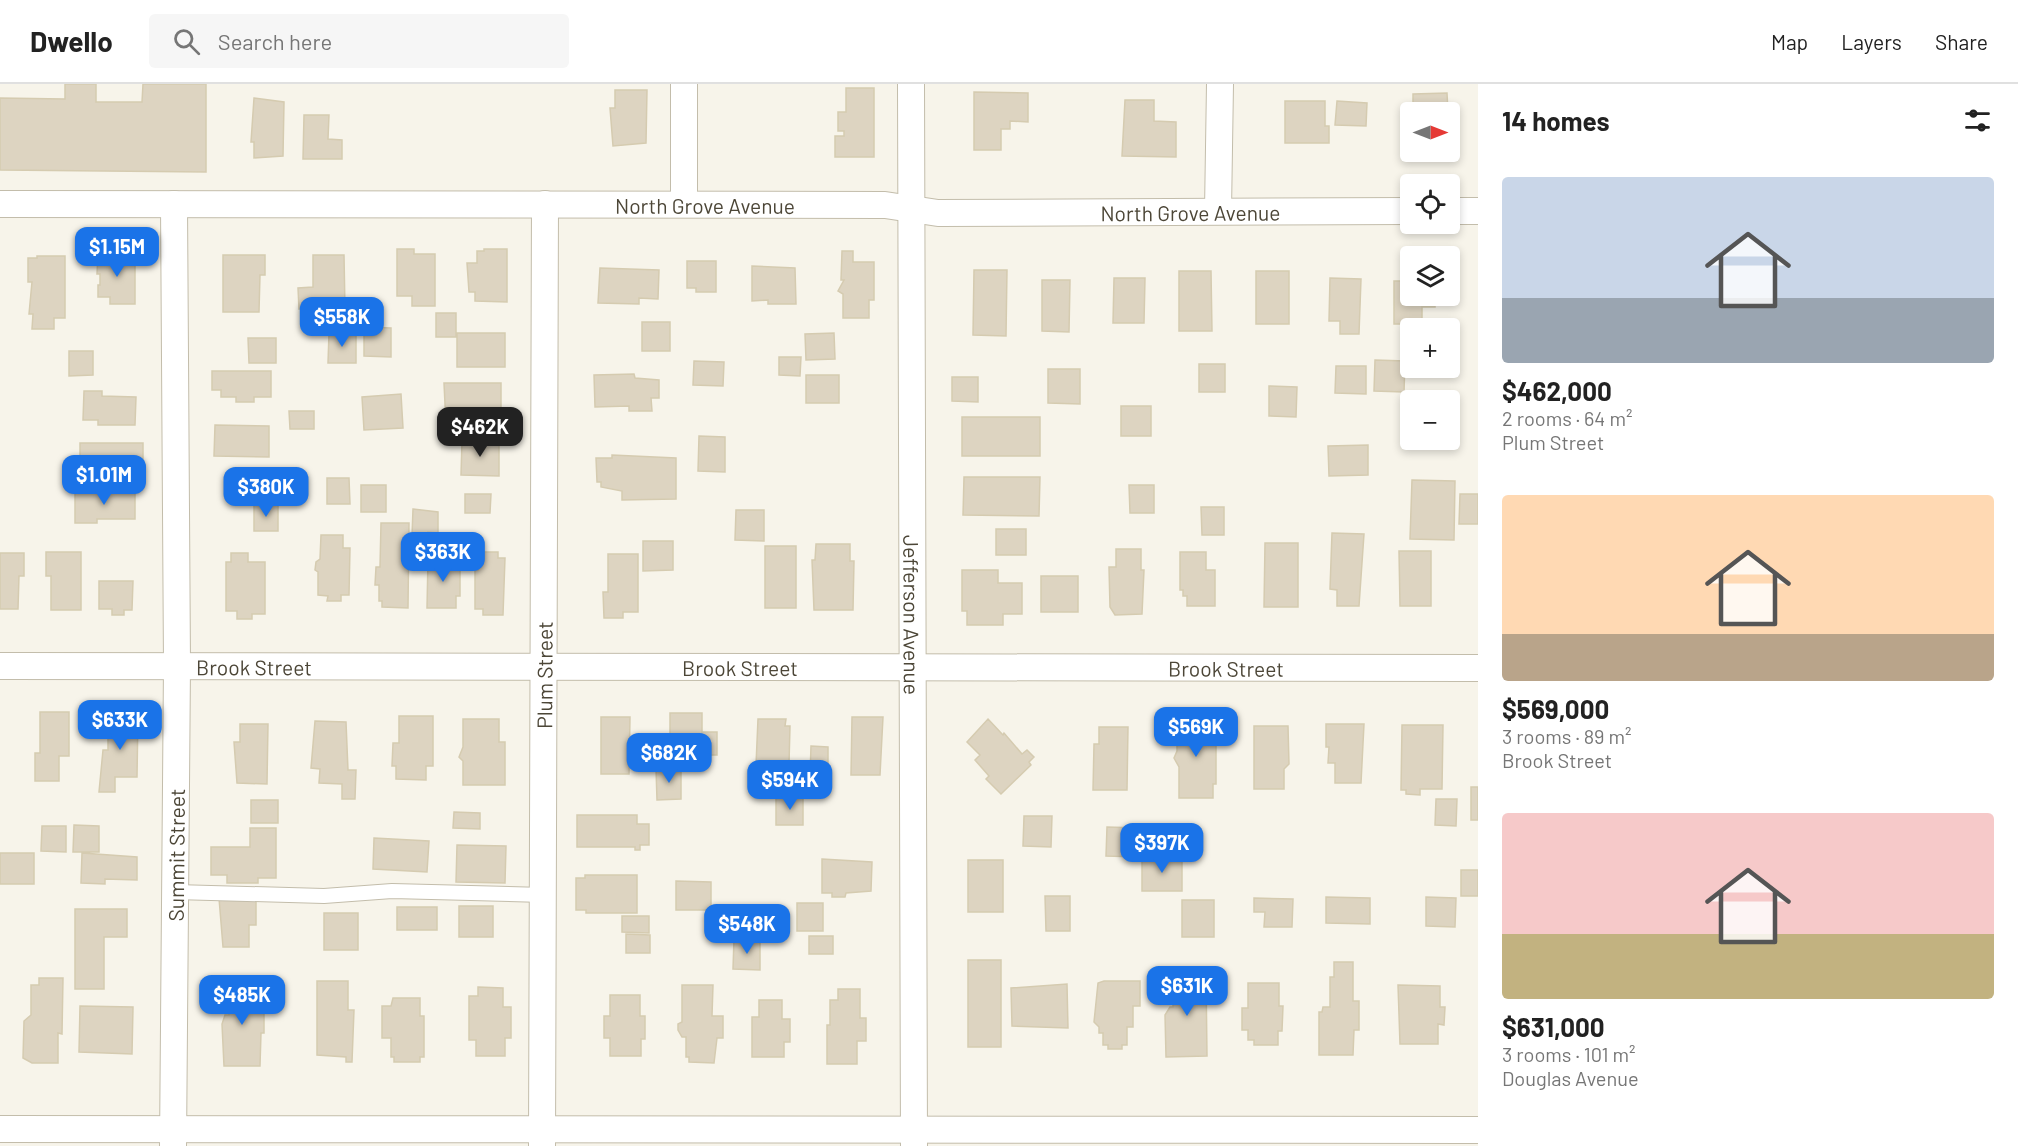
<!DOCTYPE html>
<html lang="en">
<head>
<meta charset="utf-8">
<style>
  body { margin:0; font-family:Barlow,sans-serif; background:#f6f6f6; color:#222; height:100vh; display:flex; flex-direction:column; font-size:22px; white-space:nowrap }
  * { box-sizing:border-box; margin:0 }
  p { font-size:20px; color:#767676 }
  .icon { flex:none; width:33px; height:33px; fill:none; stroke:currentColor; stroke-width:2; stroke-linecap:round; stroke-linejoin:round }
  .map { position:relative; flex:1; overflow:hidden }
  .details { display:flex; flex-direction:column; background:#fff; width:540px }
  .details>* { flex:none }
  .needle { width:39px; rotate:90deg }
  .buttons { position:absolute; left:1400px; top:18px; display:grid; gap:12px }
  .buttons a { display:grid; place-items:center; width:60px; height:60px; border-radius:6px; background:#fff; box-shadow:0 3px 9px #0003; font-size:30px }
  .price { position:absolute; translate:-50% -51px; padding:0 14px; border-radius:12px; background:#1a73e8; color:#fff; font-size:20px; line-height:39px; filter:drop-shadow(0 2px 3px #0008) }
  .price::after { content:''; position:absolute; left:50%; top:36px; width:18px; height:14px; margin-left:-9px; background:inherit; clip-path:polygon(0 0,100% 0,50% 100%) }
  .price.selected { background:#222; color:#fff }
  ul { padding:0; list-style:none }
  li { display:grid; align-content:center; gap:12px; height:318px; padding:0 24px }
  li span { display:grid; place-items:center; height:186px; border-radius:6px; color:#555 }
  li>.icon { margin-inline-start:auto }
  span .icon { width:108px; height:108px; fill:#fffc; stroke-width:1 }
  li b { font-size:26px }
  h2 { display:flex; justify-content:space-between; align-items:center; height:72px; padding:0 24px; font-size:26px }
  header { display:flex; align-items:center; gap:36px; box-sizing:border-box; height:84px; padding:0 30px; background:#fff; border-bottom:2px solid #e0e0e0 }
  header strong { font-size:28px }
  nav { display:flex; gap:33px; margin-inline-start:auto; font-size:21px }
  .search { width:420px; height:54px; background:#f6f6f6; display:flex; align-items:center; gap:15px; box-sizing:border-box; padding:0 21px; border-radius:6px; color:#767676; font-size:22px }
  main { display:flex; flex:1; min-height:0 }
  .map>svg:first-child { display:block }
  .building { fill:#ddd4c1; stroke:#d5cbb0; stroke-width:1.5 }
  .lines { fill:none; stroke-linecap:round; stroke-linejoin:round }
  .service-casing { stroke:#c3bdab; stroke-width:16 }
  .minor-casing { stroke:#c3bdab; stroke-width:28 }
  .service { stroke:#fff; stroke-width:14 }
  .minor { stroke:#fff; stroke-width:26 }
  .labels { text-anchor:middle; dominant-baseline:central; stroke-width:4.5; stroke-linejoin:round; paint-order:stroke }
  .street-label { font-size:21px; fill:#4c4637; stroke:#fff }
</style>
</head>
<body>
<header>
<strong>Dwello</strong>
<div class="search"><svg class="icon" aria-label="search" viewBox="0 0 24 24"><circle cx="10" cy="10" r="6"/><path d="M15 15l6 6"/></svg>Search here</div>
<nav><a>Map</a><a>Layers</a><a>Share</a></nav>
</header>
<main>
<div class="map">
<svg width="1478" height="1062" viewBox="0 0 1478 1062">
  <rect width="100%" height="100%" fill="#f7f4ea"/>
  <path class="building" d="M65 0H96V18H142L143 0H206V88L0 86V14L65 15Z
    M846 4H874V73H835V52H844V47H838V28H846Z
    M615 6H647L646 59 613 62 610 24H615Z
    M974 8 1028 9V38L1010 37V45H1001V66H974Z
    M1447 9 1448 28H1413V10Z
    M254 14 284 18 283 72 254 74V58H251Z
    M1125 16H1154V37L1176 38V73L1122 72Z
    M1285 17H1325V42H1329V59H1285Z
    M1337 17 1367 19 1366 42 1335 41Z
    M304 31H329L328 55 342 56V75H303Z
    M1414 68H1448V70H1414Z
    M397 165H414V170H435V222H412V212H397Z
    M484 165H507V218L475 217V208H469L467 179H477V167H484Z
    M842 167H853V178H874V216H869V234H843V210L838 207 844 196H841Z
    M98 170H135V220H110V213H98V201H100V190H97Z
    M223 171H265V191H260L259 228H223Z
    M313 171H344L345 225H299L298 204 313 203Z
    M37 172H65V234H54V245H32L33 230H29L32 198H28V174H37Z
    M687 177H716V208H696V204H687Z
    M752 182 795 184 796 220H768V216L752 217Z
    M600 184 659 186 658 215 639 214V220L598 219Z
    M974 186H1007L1006 252 973 251Z
    M1179 187H1211L1212 247H1179Z
    M1256 187H1289V240H1256Z
    M1114 194H1145L1144 239H1113Z
    M1330 194 1361 195 1359 250H1340V237H1329Z
    M1042 196H1070L1069 248 1042 247Z
    M1394 197H1410V212H1435V223H1422V240H1394Z
    M436 229H456V253H436Z
    M642 238H670V267H642Z
    M364 243 391 244V273L364 272Z
    M329 249 356 250V279H328Z
    M457 249H505V283H457Z
    M834 249 835 275 806 276 805 250Z
    M248 254H276V279H249Z
    M69 267H93V291L69 292Z
    M779 273H801L800 292 779 291Z
    M1375 276 1405 277 1404 308 1374 307Z
    M694 277 724 278 723 302 693 301Z
    M1199 280H1225V308H1199Z
    M1336 282H1366V310L1335 309Z
    M1048 285H1080V320L1048 319Z
    M212 287H271V313H254V318H236V313H221V306H212Z
    M634 290 635 294 659 296V314H651L652 327H629V322L595 323 594 291Z
    M806 291H839V319H806Z
    M952 293H978V318L952 317Z
    M444 299H501V333H467V340L446 341Z
    M1269 302 1297 303 1296 333 1269 332Z
    M84 307H102V312L136 313 135 341H98V336H83Z
    M401 310 403 344 364 346 362 313Z
    M1121 322H1151V352H1121Z
    M289 327H314V345H290Z
    M962 333H1040V372H962Z
    M215 341 269 342V373L214 372Z
    M699 352 725 353V388L698 387Z
    M462 357H499V392L461 391Z
    M80 359H143V386L80 385Z
    M1368 361V391L1329 392 1328 362Z
    M612 371 676 374V415L622 416V407L601 403V398H597L596 374H612Z
    M964 393H1040L1039 432 963 431Z
    M327 394H349L350 420H327Z
    M1412 396 1455 397 1454 456 1410 455Z
    M361 401H386V428H361Z
    M1129 401H1154V429H1130Z
    M75 407 135 408V435H97V439H75Z
    M465 410H491L490 429H465Z
    M1460 410H1478V440H1459Z
    M254 421H278V447H254Z
    M1201 423H1224V451H1202Z
    M413 425 438 428V449L428 448V452H412Z
    M736 426H764V457L735 456Z
    M381 439H409L408 524 382 523V517H379V501H375L376 483H380Z
    M996 445H1026V471H996Z
    M1332 449 1364 450 1359 522H1337V506L1330 505Z
    M321 451H343V464H350L349 511H341V517H327L328 512 318 511V488L315 486 316 478 320 475Z
    M643 457H673V486L643 487Z
    M1265 459H1298V523H1264Z
    M816 460H850V477H854L853 526H814L812 476H815Z
    M765 462H796V524H765Z
    M1116 465H1141V486H1144L1142 530 1115 531 1110 523 1109 483H1116Z
    M1399 467H1431V522H1400Z
    M46 468H81V526H51V492H46Z
    M483 468H498V474H505L503 531H483V525H475V486H478V474H483Z
    M1180 468H1206V486H1215V522H1187V512H1183V506H1180Z
    M0 469H24V492H19L18 525H0Z
    M231 469H248V478H265V530H252V535H237V527H226V478H231Z
    M608 470H638V528H623V534H604L603 508H608Z
    M428 475H460V512H456V524H427Z
    M962 486H998V499H1022V530H1003V541H967V527H962Z
    M1041 492H1078V528H1041Z
    M99 497H133L132 526H124V531H112V525H99Z
    M40 628H69V672H59V697H35V669H40Z
    M670 629H702V648H717V671H670Z
    M108 630 138 631 137 693H115V708H99L103 666H108Z
    M399 632H433V682H426V696L396 695V682H392L393 659H399Z
    M601 633H630L629 690H601Z
    M852 633H883L880 691H851Z
    M463 635H499V658H505V701H463V677L459 673 463 663Z
    M758 635H786L785 642H790L789 680H778V685H763V681H756Z
    M988 635 1003 651 1004 649 1022 670 1027 666 1034 673 1029 678 1031 681 1001 710 986 695 989 692 975 676 980 671 967 658Z
    M1177 635H1212V659H1216V700H1213V714H1179V683L1174 674 1177 667Z
    M315 637 346 638 348 686H356L355 715H342V700L319 699 320 685 311 684Z
    M240 640H268L267 700 237 699 234 658H240Z
    M1326 640H1364L1361 699H1335V679H1328L1329 663H1326Z
    M1402 641H1443L1442 705H1420V711L1406 710V706H1401Z
    M1254 642H1288L1289 680 1284 685V705H1254Z
    M1099 643H1128L1127 706H1093L1094 660H1099Z
    M811 662 828 663V692H810Z
    M681 684V715L657 716 656 685Z
    M1471 703H1478V736H1471Z
    M776 713H803V741H776Z
    M1436 715H1457L1456 742 1435 741Z
    M251 716H278V739H251Z
    M454 728 480 729V745L453 744Z
    M577 731H637V740H649V761H640V766H635V763H577Z
    M1024 732H1052L1051 763 1023 762Z
    M74 741 99 742V768H73Z
    M42 742H66V768L41 767Z
    M1107 743 1139 744V773L1106 772Z
    M250 744H276V794H258V799H227V791H211V763H250Z
    M374 754 429 757 427 788 373 785Z
    M457 761 506 762 505 799 456 798Z
    M0 769H34V800H0Z
    M82 769 137 773V796L105 795V800L81 799Z
    M1142 774H1182V807H1142Z
    M822 775 872 778 871 807 846 809 845 813H832V809H822Z
    M968 776H1003V828H968Z
    M1461 786H1478V812H1461Z
    M585 791H637V829H586V826H576V794H585Z
    M676 797 711 798V826H676Z
    M1045 812H1070V847H1046Z
    M1326 813 1370 814V840L1326 839Z
    M1426 813 1456 814 1455 843 1426 842Z
    M219 814 256 815V841H249V863H223Z
    M1254 814 1293 815 1292 843H1264L1265 828H1254Z
    M1182 816H1214V853H1182Z
    M797 819H823V847H797Z
    M459 822H493V853H459Z
    M397 823H437V846H397Z
    M75 825H127V853H104V905H75Z
    M324 829H358V866H324Z
    M622 832H649V849L622 848Z
    M626 850 650 851V869H626Z
    M809 852H833V870H809Z
    M734 855 760 856V886L733 885Z
    M968 876H1001V963H968Z
    M1334 878H1353V917H1359V946H1354L1353 971H1319V928H1322L1323 923H1330V893H1334Z
    M1179 889H1206L1207 972 1166 973 1165 931 1170 923H1173V892Z
    M39 894H63L62 950 58 949V979H32L23 974 24 937 31 931V901H39Z
    M226 896H243V902H256L255 929H264V949H261L260 982H224L222 940 225 931H229V927H226Z
    M317 897H348V926H354L352 978H346V973L317 971Z
    M1104 897H1140V922H1133V943H1127V961H1122V965H1108V961H1103V949H1099V943L1094 938 1098 899Z
    M1248 899H1279V922H1283L1282 947H1278V961H1254V956H1248V946H1242V924H1248Z
    M1067 900 1068 944 1012 942 1011 904Z
    M682 901H713L712 932H723V954H717L714 979 689 978V973H686V953H682L678 946V940L682 938Z
    M1398 901 1440 902V923H1445L1444 941 1438 940V960H1400Z
    M478 903 503 904V923H511V954H505V972H476V956H469V912H478Z
    M838 905H860V934H866V957H857V980H827V941H830V916H838Z
    M610 911H640V932H645V955H641V972H610V954H604V932H610Z
    M393 914H420V932H424V973H420V978H394V973H391V954H382V922H391Z
    M759 916H782V935H790V958H784V973H752V933H759Z
    M80 922 133 923 132 970 79 968Z"/>
  <g class="lines">
    <g class="service-casing">
      <path id="service" d="M175 808 324 812 392 807 544 811"/>
    </g>
    <g class="minor-casing">
      <g id="minor">
        <path d="M684 0V120"/>
        <path id="s1" d="M911 0 914 1062"/>
        <path id="s2" d="M0 120 885 121 938 129 1410 127"/>
        <path d="M1218 127 1220 0"/>
        <path d="M1449 127H1478"/>
        <path id="s3" d="M0 582 1478 584"/>
        <path d="M0 1045 1478 1046"/>
        <path id="s4" d="M173 1062 177 581 174 120"/>
        <path id="s5" d="M542 1062 545 120"/>
      </g>
    </g>
    <use href="#service" class="service"/>
    <use href="#minor" class="minor"/>
  </g>
  <g class="labels">
    <g class="street-label">
      <text stroke="none"><textPath href="#s2" startOffset="705">North Grove Avenue</textPath></text>
      <text stroke="none"><textPath href="#s2" startOffset="1191">North Grove Avenue</textPath></text>
      <text stroke="none"><textPath href="#s1" startOffset="531">Jefferson Avenue</textPath></text>
      <text stroke="none"><textPath href="#s3" startOffset="254">Brook Street</textPath></text>
      <text stroke="none"><textPath href="#s3" startOffset="740">Brook Street</textPath></text>
      <text stroke="none"><textPath href="#s3" startOffset="1226">Brook Street</textPath></text>
      <text stroke="none"><textPath href="#s5" startOffset="471">Plum Street</textPath></text>
      <text stroke="none"><textPath href="#s4" startOffset="291">Summit Street</textPath></text>
    </g>
  </g>
</svg>
<div class="buttons">
<a><svg class="needle" viewBox="-14 -14 28 28"><path d="M0-13l5 13h-10z" fill="#e53935"/><path d="M0 13l5-13h-10z" fill="#767676"/></svg></a>
<a><svg class="icon" aria-label="locate" viewBox="0 0 24 24"><circle cx="12" cy="12" r="6"/><path d="M12 2v4M12 18v4M2 12h4M18 12h4"/></svg></a>
<a><svg class="icon" aria-label="layers" viewBox="0 0 24 24"><path d="M12 4l9 5-9 5-9-5zM3 14l9 5 9-5"/></svg></a>
<a>+</a>
<a>−</a>
</div>
<b class="price" style="left:117px;top:194px">$1.15M</b>
<b class="price" style="left:342px;top:264px">$558K</b>
<b class="price selected" style="left:480px;top:374px">$462K</b>
<b class="price" style="left:104px;top:422px">$1.01M</b>
<b class="price" style="left:266px;top:434px">$380K</b>
<b class="price" style="left:443px;top:499px">$363K</b>
<b class="price" style="left:120px;top:667px">$633K</b>
<b class="price" style="left:1196px;top:674px">$569K</b>
<b class="price" style="left:669px;top:700px">$682K</b>
<b class="price" style="left:790px;top:727px">$594K</b>
<b class="price" style="left:1162px;top:790px">$397K</b>
<b class="price" style="left:747px;top:871px">$548K</b>
<b class="price" style="left:1187px;top:933px">$631K</b>
<b class="price" style="left:242px;top:942px">$485K</b>
</div>
<section class="details">
<h2>14 homes<svg class="icon" aria-label="filters" viewBox="0 0 24 24"><path d="M4 7h16M4 17h16"/><circle cx="9" cy="7" r="2"/><circle cx="15" cy="17" r="2"/></svg></h2>
<ul>
<li><span style="background:linear-gradient(#c9d6e8 65%,#9aa5b1 0)"><svg class="icon" aria-label="home" viewBox="0 0 24 24"><path d="M3 11l9-7 9 7M6 9v11h12V9"/></svg></span><div><b>$462,000</b><p>2 rooms · 64 m²</p><p>Plum Street</p></div></li>
<li><span style="background:linear-gradient(#ffd9b3 75%,#b9a48a 0)"><svg class="icon" aria-label="home" viewBox="0 0 24 24"><path d="M3 11l9-7 9 7M6 9v11h12V9"/></svg></span><div><b>$569,000</b><p>3 rooms · 89 m²</p><p>Brook Street</p></div></li>
<li><span style="background:linear-gradient(#f6c9c9 65%,#c2b280 0)"><svg class="icon" aria-label="home" viewBox="0 0 24 24"><path d="M3 11l9-7 9 7M6 9v11h12V9"/></svg></span><div><b>$631,000</b><p>3 rooms · 101 m²</p><p>Douglas Avenue</p></div></li>
</ul>
</section>
</main>
</body>
</html>
